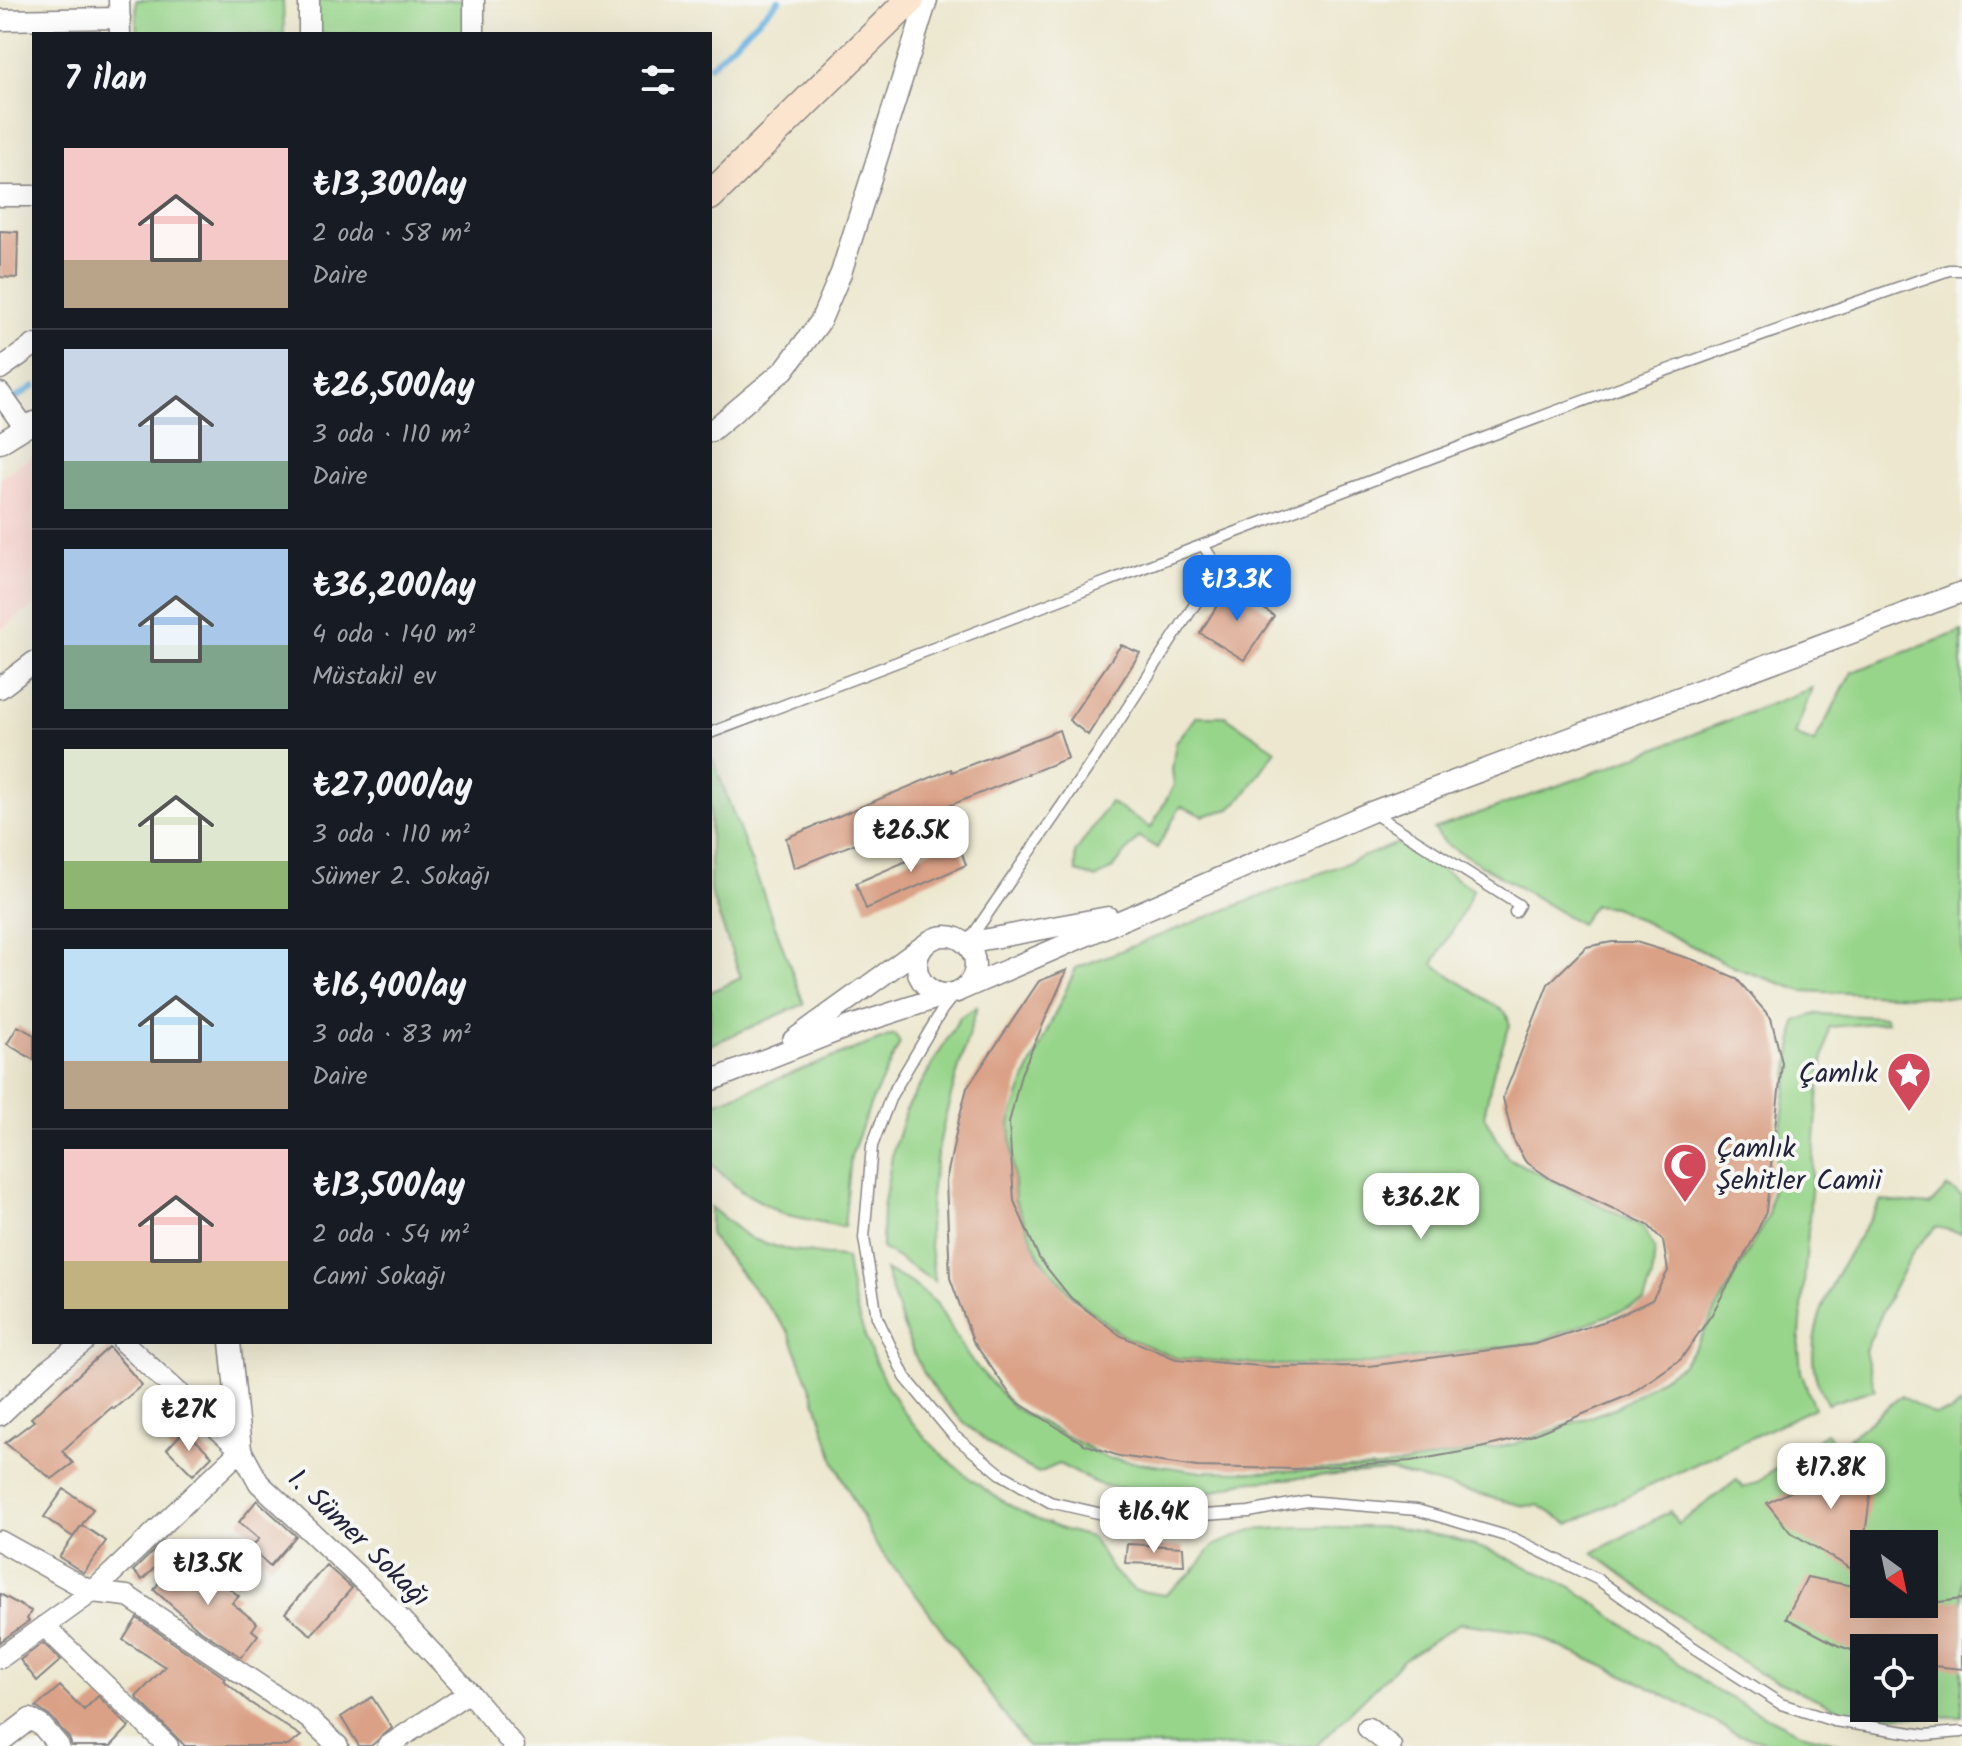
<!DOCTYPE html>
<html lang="tr">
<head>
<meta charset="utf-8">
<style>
  body { margin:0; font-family:Kalam,sans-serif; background:#20242c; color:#f1f3f6; height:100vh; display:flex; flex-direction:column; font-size:30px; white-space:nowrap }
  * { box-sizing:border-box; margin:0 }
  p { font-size:26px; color:#9ea1a6 }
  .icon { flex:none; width:44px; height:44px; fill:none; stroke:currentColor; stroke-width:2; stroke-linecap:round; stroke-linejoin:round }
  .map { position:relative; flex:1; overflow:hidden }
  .sheet { position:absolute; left:32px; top:32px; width:680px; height:1312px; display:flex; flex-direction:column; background:#171b24; border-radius:0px; box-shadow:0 8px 32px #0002 }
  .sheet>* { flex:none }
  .needle { width:52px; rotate:147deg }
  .tools { position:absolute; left:1850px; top:1530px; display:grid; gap:16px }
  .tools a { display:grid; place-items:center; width:88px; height:88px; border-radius:0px; background:#171b24; box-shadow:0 8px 32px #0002; font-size:40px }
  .price { position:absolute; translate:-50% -68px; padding:0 18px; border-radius:16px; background:#fff; color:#222; font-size:26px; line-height:52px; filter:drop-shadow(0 2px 4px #0008) }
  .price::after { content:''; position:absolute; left:50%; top:48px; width:24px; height:18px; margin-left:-12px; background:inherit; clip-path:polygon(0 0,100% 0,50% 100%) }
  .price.on { background:#1a73e8; color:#fff }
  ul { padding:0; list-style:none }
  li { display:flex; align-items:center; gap:24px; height:200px; padding:0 32px }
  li+li { border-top:2px solid #363941 }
  li span { display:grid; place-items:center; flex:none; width:224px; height:160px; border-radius:0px; color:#555 }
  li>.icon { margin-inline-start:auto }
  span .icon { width:96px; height:96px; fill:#fffc; stroke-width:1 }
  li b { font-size:34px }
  h2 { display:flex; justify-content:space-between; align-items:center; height:96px; padding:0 32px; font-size:34px }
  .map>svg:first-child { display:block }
  .built { fill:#f7d0cb }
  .green { fill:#97d58a; stroke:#5c7c62; stroke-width:2; fill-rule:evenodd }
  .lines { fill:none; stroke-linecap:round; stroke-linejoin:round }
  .stream { stroke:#6bb2e2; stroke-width:6 }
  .building { fill:#daa186 }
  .service-casing { stroke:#878484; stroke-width:13 }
  .minor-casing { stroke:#878484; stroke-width:23 }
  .secondary-casing { stroke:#878484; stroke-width:31 }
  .service { stroke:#fff; stroke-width:10 }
  .minor { stroke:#fff; stroke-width:20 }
  .secondary { stroke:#fce5cf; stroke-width:28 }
  .labels { text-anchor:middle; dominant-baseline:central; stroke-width:8; stroke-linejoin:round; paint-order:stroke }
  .poi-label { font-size:28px; fill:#22223b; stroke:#f6f6f2; text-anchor:end }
  .street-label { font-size:28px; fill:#22223b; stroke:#f6f6f2 }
</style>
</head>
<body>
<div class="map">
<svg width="1962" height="1746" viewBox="0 0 1962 1746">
  <rect width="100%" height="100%" fill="#f6f6f2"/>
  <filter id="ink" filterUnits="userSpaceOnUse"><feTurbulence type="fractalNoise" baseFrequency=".0125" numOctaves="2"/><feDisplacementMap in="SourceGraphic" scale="16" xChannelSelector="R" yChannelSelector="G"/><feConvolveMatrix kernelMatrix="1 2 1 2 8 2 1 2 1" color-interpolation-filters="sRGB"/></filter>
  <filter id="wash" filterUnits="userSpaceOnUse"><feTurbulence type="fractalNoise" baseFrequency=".006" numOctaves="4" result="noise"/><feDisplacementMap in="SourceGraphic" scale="32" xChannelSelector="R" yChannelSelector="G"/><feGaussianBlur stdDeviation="1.8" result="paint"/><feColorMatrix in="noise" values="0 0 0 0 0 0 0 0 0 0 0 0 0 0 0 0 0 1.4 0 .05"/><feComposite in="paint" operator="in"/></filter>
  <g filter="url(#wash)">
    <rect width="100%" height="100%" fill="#ece7ce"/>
    <path class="built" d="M34 454V605L0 630V479Z"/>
    <path class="green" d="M136 0H283L284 34H137Z
      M309 0H472V34H309Z
      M1962 631V998L1802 991 1736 968 1614 907 1594 905 1580 924 1446 844 1434 829 1580 778 1812 688 1795 735 1814 743 1852 672Z
      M1197 716H1225L1276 750 1245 794 1230 809 1203 816 1181 806 1157 848 1139 837 1113 868 1097 878 1076 872 1075 853 1110 802 1151 828 1174 785 1172 769 1176 742Z
      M713 759 804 1004 710 1045V992L741 978 710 891V760Z
      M1398 843 1473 889 1465 908 1433 964 1506 1013 1510 1025 1494 1069 1484 1116 1508 1158 1643 1227 1655 1249 1652 1277 1644 1302 1535 1343 1369 1364 1270 1365 1176 1358 1123 1336 1072 1296 1040 1257 1015 1200 1010 1123 1026 1077 1076 968Z
      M977 1007C955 1081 930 1154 929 1232 929 1248 933 1266 935 1282L882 1248 883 1208 893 1151 906 1110 960 1017Z
      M1816 1014 1886 1017 1887 1022 1829 1027 1819 1087 1799 1349 1801 1372 1814 1408 1569 1524 1538 1505 1524 1506 1389 1471 1243 1482 1203 1495 1131 1491 1098 1484 1059 1464 1039 1473C993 1452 946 1413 921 1368 905 1338 896 1302 885 1270L910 1282 936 1303 969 1358 1014 1408 1107 1458 1196 1471 1251 1472 1380 1468 1514 1444 1617 1407 1683 1364 1699 1341 1768 1216 1796 1021Z
      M894 1034 900 1043 870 1105 851 1156 844 1227 783 1214 741 1191 710 1163V1105Z
      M1947 1187 1962 1196V1233L1936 1227 1914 1250 1890 1295 1865 1351 1875 1389 1827 1404C1824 1396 1819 1388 1817 1381 1798 1322 1853 1248 1881 1201L1930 1205Z
      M710 1207 749 1238 784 1249 846 1258C852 1307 872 1367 901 1408 946 1469 1016 1521 1091 1537L1113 1571 1134 1590 1165 1595 1193 1572 1213 1546 1252 1530 1298 1527H1389L1447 1537 1494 1552 1572 1587 1718 1692 1797 1732 1852 1746H1784L1739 1735 1637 1681 1527 1632 1460 1623 1403 1660 1316 1746H1027L920 1600 876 1545 835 1463 814 1396 788 1331 710 1236Z
      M1901 1396 1934 1415 1951 1412 1962 1404V1717L1851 1714 1760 1674 1707 1638 1593 1553 1670 1511 1678 1524 1737 1480 1743 1488 1757 1482 1826 1433 1838 1447ZM1864 1544H1924V1604H1864ZM1864 1648H1924V1708H1864Z"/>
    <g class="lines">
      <path class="stream" d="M710 66 779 0
        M10 402 34 386"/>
    </g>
    <g id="blocks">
      <path class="building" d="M0 231 18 232 17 278 0 277Z
        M1230 585 1274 616 1244 660 1200 633Z
        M1121 645 1140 653 1088 735 1069 720Z
        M1059 730 1068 758 794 868 786 838 951 769 952 772Z
        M957 839 966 865 866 909 856 883Z
        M1612 942H1636L1694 960 1736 978 1771 1018 1782 1063 1766 1211 1754 1238 1712 1314 1681 1359 1629 1395 1530 1436 1472 1450 1411 1461 1295 1469 1197 1467 1119 1456 1084 1444 1014 1400 973 1341 950 1278 946 1181 959 1119 967 1088 1039 981 1067 970 1021 1074 1009 1123 1014 1201 1039 1258 1071 1298 1121 1336 1176 1359 1272 1367 1369 1366 1535 1344 1609 1320 1652 1300 1668 1271 1663 1241 1648 1225 1552 1180 1525 1161 1513 1139 1503 1098 1548 984 1586 947Z
        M18 1026 34 1035V1060L7 1044Z
        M109 1347 142 1385 114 1409 112 1407 62 1451 73 1463 52 1479 5 1443 34 1421 31 1418Z
        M185 1430 212 1456 193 1475 167 1449Z
        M1840 1452 1873 1474 1860 1574 1790 1532 1767 1503 1825 1475Z
        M64 1489 93 1509 73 1537 44 1517Z
        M257 1500 296 1536 270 1566 250 1548 259 1539 239 1522Z
        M82 1525 106 1541 84 1573 59 1557Z
        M163 1542 172 1551 142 1580 133 1571Z
        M1127 1544 1183 1547 1184 1565 1125 1563Z
        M175 1557 209 1586 216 1578 239 1596 232 1603 257 1623 252 1630 258 1635 241 1657 197 1628 154 1590Z
        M326 1565 352 1588 311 1635 285 1613Z
        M1807 1577 1858 1587V1591L1864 1594V1604H1924L1962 1599V1669L1924 1665V1648H1864V1654L1839 1646 1786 1618Z
        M0 1594 31 1611 27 1619 29 1621 0 1642Z
        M137 1618 225 1678 223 1680 249 1702 301 1736 288 1746H185L136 1697 165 1667 123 1640Z
        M43 1643 61 1660 37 1681 20 1660Z
        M60 1686 84 1710 98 1696 129 1727 111 1746H72L69 1738 52 1718 36 1707Z
        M372 1697 392 1728 371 1746H359L341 1717Z"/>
    </g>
  </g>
  <g filter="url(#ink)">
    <use href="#blocks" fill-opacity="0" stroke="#878484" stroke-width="2"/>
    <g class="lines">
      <g class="service-casing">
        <path id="service" d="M710 733C1123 578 1532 413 1949 270H1962
          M1373 813 1519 905 1515 912
          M968 942 1096 756 1199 598 1214 562 1203 545
          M952 997 942 1010 891 1096 872 1146 864 1238 877 1317 905 1377 953 1435 1001 1474 1050 1502 1129 1520 1249 1512 1306 1501 1417 1510 1513 1538 1597 1579 1691 1646 1781 1704 1834 1721 1925 1735 1962 1732"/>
      </g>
      <g class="minor-casing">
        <path id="minor" d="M119 0 120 34
          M309 0V34
          M474 0V34
          M0 20 120 18
          M0 196H34
          M0 369 34 345
          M0 393 25 428
          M710 432 784 370 820 322 841 273 927 0
          M0 443 34 422
          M0 688 34 662
          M917 965a29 29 0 1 1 58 0a29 29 0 1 1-58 0Z
          M966 943 1108 917
          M793 1040 930 941
          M710 1081 848 1027 956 992 1371 812 1962 592
          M230 1342 241 1450 259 1483 376 1593 469 1692 514 1746
          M0 1415 49 1369 84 1342
          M0 1541 92 1592 127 1596 308 1718 338 1746
          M44 1626 168 1746
          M0 1658 92 1592 241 1450 123 1342
          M1368 1728 1391 1746
          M0 1742 30 1719 42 1726 59 1746
          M388 1746 469 1692"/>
      </g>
      <g class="secondary-casing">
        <path id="secondary" d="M710 196 910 0"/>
      </g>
      <use href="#service" class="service"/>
      <use href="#minor" class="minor"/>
      <use href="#secondary" class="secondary"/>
    </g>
  </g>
  <defs>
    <g id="sight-pin" transform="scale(2.3)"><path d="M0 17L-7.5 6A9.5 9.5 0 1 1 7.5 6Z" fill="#d1495b" stroke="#f6f6f2"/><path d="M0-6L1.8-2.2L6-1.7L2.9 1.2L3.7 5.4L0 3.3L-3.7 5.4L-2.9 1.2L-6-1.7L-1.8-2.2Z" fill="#fff"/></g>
    <g id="mosque-pin" transform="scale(2.3)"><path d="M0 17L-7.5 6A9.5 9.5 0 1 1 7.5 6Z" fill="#d1495b" stroke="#f6f6f2"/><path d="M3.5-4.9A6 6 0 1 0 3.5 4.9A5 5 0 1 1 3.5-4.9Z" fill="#fff"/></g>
  </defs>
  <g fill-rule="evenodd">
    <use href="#sight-pin" x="1909" y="1074"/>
    <use href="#mosque-pin" x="1685" y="1165"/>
  </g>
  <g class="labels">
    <g class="poi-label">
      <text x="1878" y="1074">Çamlık</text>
      <text x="1716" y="1149" text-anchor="start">Çamlık<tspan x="1716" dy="32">Şehitler Camii</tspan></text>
    </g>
    <g class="street-label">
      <text transform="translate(358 1539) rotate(44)">1. Sümer Sokağı</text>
    </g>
  </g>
</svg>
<div class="tools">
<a><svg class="needle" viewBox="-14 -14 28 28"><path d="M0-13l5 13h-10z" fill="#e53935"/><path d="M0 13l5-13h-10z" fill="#9ea1a6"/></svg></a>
<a><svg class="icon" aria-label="locate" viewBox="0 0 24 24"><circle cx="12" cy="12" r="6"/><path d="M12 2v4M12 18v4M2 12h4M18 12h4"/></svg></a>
</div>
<b class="price on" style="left:1237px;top:623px">₺13.3K</b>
<b class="price" style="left:911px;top:874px">₺26.5K</b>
<b class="price" style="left:1421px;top:1241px">₺36.2K</b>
<b class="price" style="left:189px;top:1453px">₺27K</b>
<b class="price" style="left:1831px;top:1511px">₺17.8K</b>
<b class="price" style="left:1154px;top:1555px">₺16.4K</b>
<b class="price" style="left:208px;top:1607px">₺13.5K</b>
<section class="sheet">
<h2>7 ilan<svg class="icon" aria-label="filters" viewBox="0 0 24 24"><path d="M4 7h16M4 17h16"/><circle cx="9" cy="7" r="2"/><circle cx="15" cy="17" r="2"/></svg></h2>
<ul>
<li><span style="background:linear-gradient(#f6c9c9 70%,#b9a48a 0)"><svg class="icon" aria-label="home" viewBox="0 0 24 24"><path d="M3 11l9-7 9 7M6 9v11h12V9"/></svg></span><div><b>₺13,300/ay</b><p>2 oda · 58 m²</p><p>Daire</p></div></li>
<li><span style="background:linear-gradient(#c9d6e8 70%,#7fa58c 0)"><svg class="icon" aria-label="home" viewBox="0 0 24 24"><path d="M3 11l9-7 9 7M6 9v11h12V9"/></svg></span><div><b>₺26,500/ay</b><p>3 oda · 110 m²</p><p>Daire</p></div></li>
<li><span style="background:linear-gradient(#a9c7e8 60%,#7fa58c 0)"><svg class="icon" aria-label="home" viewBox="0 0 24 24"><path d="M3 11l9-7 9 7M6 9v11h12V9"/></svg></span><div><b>₺36,200/ay</b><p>4 oda · 140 m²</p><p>Müstakil ev</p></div></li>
<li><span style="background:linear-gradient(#dfe7d0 70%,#8fb573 0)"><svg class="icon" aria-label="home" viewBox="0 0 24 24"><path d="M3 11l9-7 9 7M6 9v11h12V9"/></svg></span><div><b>₺27,000/ay</b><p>3 oda · 110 m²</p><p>Sümer 2. Sokağı</p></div></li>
<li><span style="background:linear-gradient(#bfe0f5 70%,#b9a48a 0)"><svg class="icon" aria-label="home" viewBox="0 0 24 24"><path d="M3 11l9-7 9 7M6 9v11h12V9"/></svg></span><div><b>₺16,400/ay</b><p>3 oda · 83 m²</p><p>Daire</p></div></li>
<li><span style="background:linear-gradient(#f6c9c9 70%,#c2b280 0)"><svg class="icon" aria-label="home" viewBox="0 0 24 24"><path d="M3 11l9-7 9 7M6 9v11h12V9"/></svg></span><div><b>₺13,500/ay</b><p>2 oda · 54 m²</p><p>Cami Sokağı</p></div></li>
</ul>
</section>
</div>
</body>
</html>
